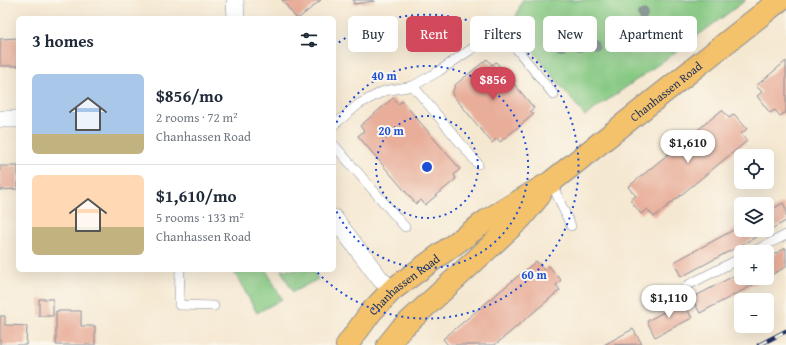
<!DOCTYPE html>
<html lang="en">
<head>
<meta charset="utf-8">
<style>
  body { margin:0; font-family:"Gentium Book Plus",serif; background:#f6f6f7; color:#1f2937; height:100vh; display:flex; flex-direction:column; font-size:15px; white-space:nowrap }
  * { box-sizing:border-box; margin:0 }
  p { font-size:13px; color:#747a83 }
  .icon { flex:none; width:22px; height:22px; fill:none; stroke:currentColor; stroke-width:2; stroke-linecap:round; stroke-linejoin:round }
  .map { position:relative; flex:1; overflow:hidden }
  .side { position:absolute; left:16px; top:16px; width:320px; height:256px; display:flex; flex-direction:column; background:#fff; border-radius:6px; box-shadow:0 4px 16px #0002 }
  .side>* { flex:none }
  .banner { position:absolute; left:348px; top:16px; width:378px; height:36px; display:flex; gap:8px }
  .tools { position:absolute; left:734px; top:149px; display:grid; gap:8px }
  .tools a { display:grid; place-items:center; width:40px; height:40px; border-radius:6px; background:#fff; box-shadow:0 4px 16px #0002; font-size:20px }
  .price { position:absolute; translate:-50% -34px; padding:0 9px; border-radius:14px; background:#fff; color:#222; font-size:13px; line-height:26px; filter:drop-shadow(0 1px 2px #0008) }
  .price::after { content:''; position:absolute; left:50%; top:24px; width:12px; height:9px; margin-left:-6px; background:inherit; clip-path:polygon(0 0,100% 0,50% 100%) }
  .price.current { background:#d1495b; color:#fff }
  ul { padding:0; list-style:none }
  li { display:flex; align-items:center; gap:12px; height:100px; padding:0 16px }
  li+li { border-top:1px solid #e0e1e3 }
  li span { display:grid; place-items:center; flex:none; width:112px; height:80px; border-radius:6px; color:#555 }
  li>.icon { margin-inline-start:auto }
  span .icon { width:48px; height:48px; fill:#fffc; stroke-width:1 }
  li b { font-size:17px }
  h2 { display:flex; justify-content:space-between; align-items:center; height:48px; padding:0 16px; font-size:17px }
  .tag { padding:0 14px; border-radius:6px; background:#fff; box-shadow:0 4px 16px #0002; font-size:14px; line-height:36px }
  .tag.current { background:#d1495b; color:#fff }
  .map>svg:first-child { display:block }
  .green { fill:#86c983; stroke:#507c70 }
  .building { fill:#e8ae9a }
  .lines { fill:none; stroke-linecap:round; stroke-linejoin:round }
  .lane-casing { stroke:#888c98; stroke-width:10 }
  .street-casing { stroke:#888c98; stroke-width:18 }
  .primary-casing { stroke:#888c98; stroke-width:24 }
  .lane { stroke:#fff; stroke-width:9 }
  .street { stroke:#fff; stroke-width:17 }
  .primary { stroke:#f4c26a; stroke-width:22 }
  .rail-casing { stroke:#1b2f5e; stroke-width:4.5 }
  .rail { stroke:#fbf7ec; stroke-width:3; stroke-dasharray:9; stroke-linecap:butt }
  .tree { fill:#8f9c98 }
  .ring { fill:none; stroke:#1d4ed8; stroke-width:2; stroke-dasharray:2 4 }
  .labels { text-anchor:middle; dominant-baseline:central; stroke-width:4; stroke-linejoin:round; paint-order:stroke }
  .street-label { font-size:12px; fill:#1b2f5e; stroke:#fbf7ec }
  .centre { fill:#1d4ed8; stroke:#fbf7ec; stroke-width:2 }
  .ring-label { font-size:12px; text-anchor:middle; font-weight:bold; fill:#1d4ed8; stroke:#fbf7ec; stroke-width:4; stroke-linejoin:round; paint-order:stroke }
</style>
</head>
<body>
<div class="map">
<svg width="786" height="345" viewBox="0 0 786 345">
  <rect width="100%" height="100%" fill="#fbf7ec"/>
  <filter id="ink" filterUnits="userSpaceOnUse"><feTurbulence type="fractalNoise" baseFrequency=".025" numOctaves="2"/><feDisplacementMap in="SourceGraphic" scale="8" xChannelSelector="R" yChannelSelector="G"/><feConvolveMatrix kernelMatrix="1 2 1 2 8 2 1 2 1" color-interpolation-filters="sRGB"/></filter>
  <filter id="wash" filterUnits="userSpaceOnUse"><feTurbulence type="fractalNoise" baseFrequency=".012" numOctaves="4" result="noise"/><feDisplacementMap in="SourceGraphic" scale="16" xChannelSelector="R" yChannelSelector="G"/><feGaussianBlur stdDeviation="0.9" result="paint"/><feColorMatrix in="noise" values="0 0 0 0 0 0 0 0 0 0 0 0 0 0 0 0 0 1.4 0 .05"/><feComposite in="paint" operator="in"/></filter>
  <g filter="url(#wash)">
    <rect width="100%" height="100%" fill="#f5e8d1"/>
    <path class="green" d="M522 0H746L659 64 585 116 513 26Z
      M233 270H266L282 299 257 313Z
      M281 270H313L318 279 293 292Z"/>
    <g id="blocks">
      <path class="building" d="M282 0H321L299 18H296Z
        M353 0H374L375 1 354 4Z
        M18 38V66H0V39Z
        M487 59 492 65 496 62 534 108 530 111 534 114 500 142 497 138 492 143 452 94 455 85Z
        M786 61V112L780 116 775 110 770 113 757 96 762 92 756 86Z
        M393 98 398 104 402 101 460 169 454 175 456 179 425 205 421 200 416 204 358 136 364 131 360 126Z
        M722 110 729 118 734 114 747 129 741 134 747 141 654 217 647 209 641 214 630 200 636 196 628 187Z
        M0 166H18V189L0 190Z
        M783 203 786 209V221L681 277 674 262 741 226V230H767V212Z
        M786 248V267L767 277V258Z
        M536 261 544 270 549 266 561 280 556 285 560 290 495 345H448L443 339Z
        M741 272V278H766L700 313 692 298Z
        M39 299H53V316H39Z
        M683 302 692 318 655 337 647 321Z
        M56 311H81V326H95V345H56Z
        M0 316H5V325L27 326 26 345H0Z
        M633 329 642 344 604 345Z"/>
    </g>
  </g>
  <g filter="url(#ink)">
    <use href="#blocks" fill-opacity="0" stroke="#888c98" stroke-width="1"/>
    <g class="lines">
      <g class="lane-casing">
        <path id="lane" d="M413 86 478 164
          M334 125 359 104 384 91 413 86 439 71 476 46 502 43 515 47 554 95
          M334 145 405 227
          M551 182 571 226
          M752 252 786 235
          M180 270 179 305 214 306
          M686 286 741 258"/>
      </g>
      <g class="street-casing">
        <path id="street" d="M235 0 236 18
          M0 119H18
          M334 218 381 280 392 290"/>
      </g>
      <g class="primary-casing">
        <g id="primary">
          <path id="s1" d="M347 345 371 312 392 290 486 221 551 182 780 0"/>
          <path d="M388 345 401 329 520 219 540 195"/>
        </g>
      </g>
      <use href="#lane" class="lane"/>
      <use href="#street" class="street"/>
      <use href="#primary" class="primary"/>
      <g class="rail-casing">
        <path id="rail" d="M759 345 786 331"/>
      </g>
      <use href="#rail" class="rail"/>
    </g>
    <g class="tree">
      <circle cx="643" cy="12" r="6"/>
      <circle cx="561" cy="46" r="6"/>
      <circle cx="580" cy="46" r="6"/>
      <circle cx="596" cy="46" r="6"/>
    </g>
  </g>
  <g class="ring">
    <circle cx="427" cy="167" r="51"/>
    <path d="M334 128A101 101 0 1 1 334 206"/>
    <path d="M334 46A152 152 0 1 1 316 271"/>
  </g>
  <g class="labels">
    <g class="street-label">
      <text stroke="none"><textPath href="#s1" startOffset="410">Chanhassen Road</textPath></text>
      <text stroke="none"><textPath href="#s1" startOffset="84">Chanhassen Road</textPath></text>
    </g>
  </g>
  <circle cx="427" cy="167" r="6" class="centre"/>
  <g class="ring-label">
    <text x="384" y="80">40 m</text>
    <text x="391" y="135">20 m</text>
    <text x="534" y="279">60 m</text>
  </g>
</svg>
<div class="tools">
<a><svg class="icon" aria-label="locate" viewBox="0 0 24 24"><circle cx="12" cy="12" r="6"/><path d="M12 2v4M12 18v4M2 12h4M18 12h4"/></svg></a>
<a><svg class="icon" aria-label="layers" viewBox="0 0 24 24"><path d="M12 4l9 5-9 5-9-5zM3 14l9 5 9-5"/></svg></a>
<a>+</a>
<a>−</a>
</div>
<b class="price current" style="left:493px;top:101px">$856</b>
<b class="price" style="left:688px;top:164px">$1,610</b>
<b class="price" style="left:669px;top:319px">$1,110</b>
<div class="banner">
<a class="tag">Buy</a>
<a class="tag current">Rent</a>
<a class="tag">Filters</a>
<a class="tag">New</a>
<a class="tag">Apartment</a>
</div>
<section class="side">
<h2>3 homes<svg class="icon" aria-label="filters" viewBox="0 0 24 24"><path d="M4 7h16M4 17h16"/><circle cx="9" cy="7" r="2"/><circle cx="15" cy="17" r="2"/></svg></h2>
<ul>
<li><span style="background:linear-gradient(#a9c7e8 75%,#c2b280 0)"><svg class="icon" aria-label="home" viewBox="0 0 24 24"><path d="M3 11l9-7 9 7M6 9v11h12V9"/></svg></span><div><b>$856/mo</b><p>2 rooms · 72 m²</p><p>Chanhassen Road</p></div></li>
<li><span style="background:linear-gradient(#ffd9b3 65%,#c2b280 0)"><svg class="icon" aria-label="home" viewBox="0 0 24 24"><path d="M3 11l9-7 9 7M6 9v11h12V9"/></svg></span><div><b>$1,610/mo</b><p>5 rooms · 133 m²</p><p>Chanhassen Road</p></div></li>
</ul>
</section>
</div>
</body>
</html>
